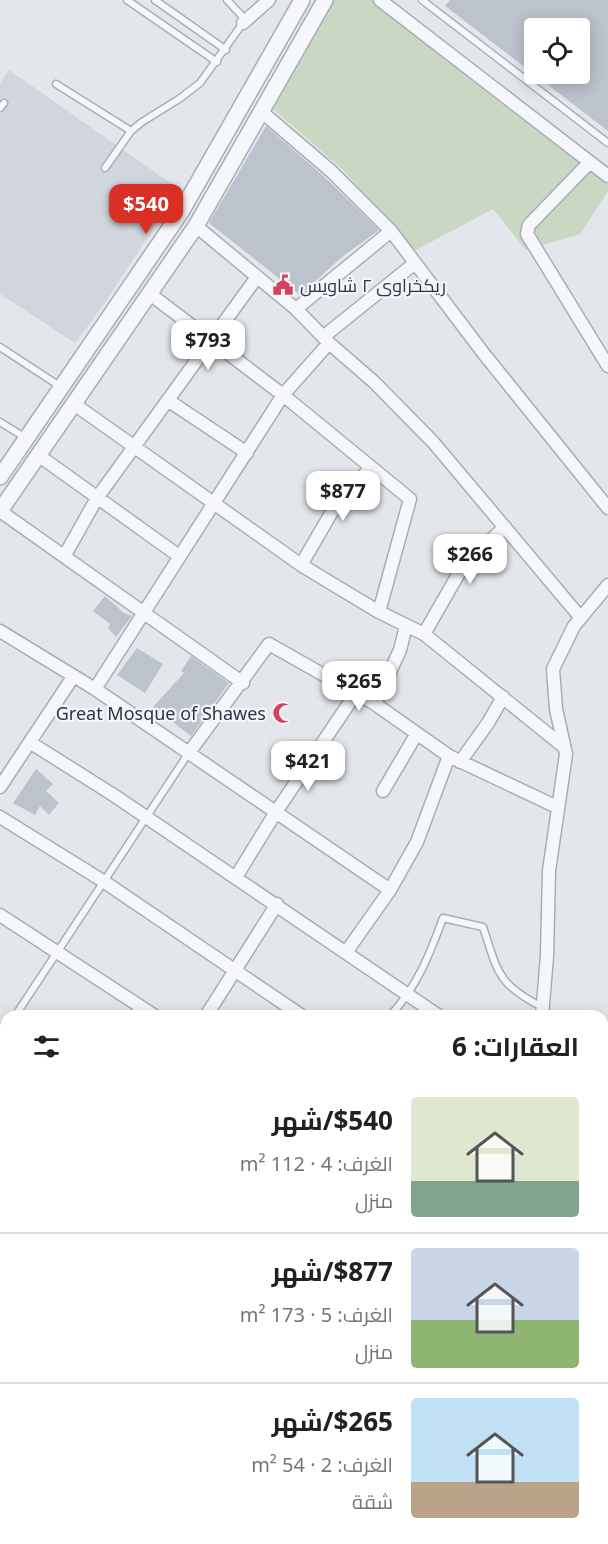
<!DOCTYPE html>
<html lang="ar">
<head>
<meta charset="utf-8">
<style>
  body { margin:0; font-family:"Noto Sans",Cairo,sans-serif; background:#f6f6f6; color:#202124; direction:rtl; height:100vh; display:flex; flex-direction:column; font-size:22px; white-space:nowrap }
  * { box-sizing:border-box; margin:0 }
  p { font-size:20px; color:#757577 }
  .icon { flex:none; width:33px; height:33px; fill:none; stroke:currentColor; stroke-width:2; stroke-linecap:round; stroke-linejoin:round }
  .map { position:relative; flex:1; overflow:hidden; direction:ltr }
  .drawer { position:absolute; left:0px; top:1010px; width:609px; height:536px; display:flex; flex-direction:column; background:#fff; border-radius:18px 18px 0 0; box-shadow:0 3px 15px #0003; direction:rtl }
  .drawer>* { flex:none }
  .buttons { position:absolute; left:524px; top:18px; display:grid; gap:12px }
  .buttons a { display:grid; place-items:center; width:66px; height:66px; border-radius:6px; background:#fff; box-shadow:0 3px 15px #0003; font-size:30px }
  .price { position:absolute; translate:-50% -51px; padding:0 14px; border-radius:12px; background:#fff; color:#222; font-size:20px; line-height:39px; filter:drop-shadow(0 2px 3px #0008) }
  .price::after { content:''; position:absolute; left:50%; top:36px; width:18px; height:14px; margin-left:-9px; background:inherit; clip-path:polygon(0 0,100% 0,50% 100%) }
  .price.on { background:#d93025; color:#fff }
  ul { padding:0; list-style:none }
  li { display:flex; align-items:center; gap:18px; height:150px; padding:0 30px }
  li+li { border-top:2px solid #e0e0e0 }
  li span { display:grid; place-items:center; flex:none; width:168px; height:120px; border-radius:6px; color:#555 }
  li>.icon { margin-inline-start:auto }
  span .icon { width:72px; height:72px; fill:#fffc; stroke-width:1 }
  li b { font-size:26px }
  h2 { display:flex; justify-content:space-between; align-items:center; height:72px; padding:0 30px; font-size:26px }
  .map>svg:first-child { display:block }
  .built { fill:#d1d6de }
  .green { fill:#c9d7c3 }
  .building { fill:#bcc3cc; fill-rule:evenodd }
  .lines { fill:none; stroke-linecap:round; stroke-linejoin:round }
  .service-casing { stroke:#a7aeb7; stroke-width:9 }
  .minor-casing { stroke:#a7aeb7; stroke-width:15 }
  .tertiary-casing { stroke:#a7aeb7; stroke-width:18 }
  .service { stroke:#f6f7fa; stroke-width:6 }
  .minor { stroke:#f6f7fa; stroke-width:12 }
  .tertiary { stroke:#f6f7fa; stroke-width:15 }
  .labels { text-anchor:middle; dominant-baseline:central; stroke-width:4.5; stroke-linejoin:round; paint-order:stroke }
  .poi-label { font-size:18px; fill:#293546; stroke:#f3f6f9; text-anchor:start }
</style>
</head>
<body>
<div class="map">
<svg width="608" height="1544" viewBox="0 0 608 1544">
  <rect width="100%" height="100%" fill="#e3e7ec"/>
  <path class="built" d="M9 70 179 189 105 303 75 343 0 294V83Z"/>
  <path class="green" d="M325 0H374L608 185V191L580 234 526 250 493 209 412 252 343 170 266 103Z"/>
  <path class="building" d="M450 0H608V131L445 6ZM534 28H579V74H534Z
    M266 126 329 181 379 230 342 257 300 295 209 223Z
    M105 596 124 613 132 616 116 637 108 628 110 624 93 611Z
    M137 648 163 664 145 693 117 675Z
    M191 656 229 683 191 736 153 707 184 673 181 671Z
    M36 769 53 784 46 791 59 803 49 815 40 806 35 815 13 803Z"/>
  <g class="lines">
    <g class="service-casing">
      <path id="service" d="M127 0 217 62
        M155 0 226 50
        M422 0 608 143
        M56 84 131 131
        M0 108 4 103
        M105 168 131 131 142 122 179 99 200 83 243 23 242 16 227 0
        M0 347 61 387
        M0 422 26 438
        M15 1016 188 754
        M132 1016 139 1005
        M390 1016C418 985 429 956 443 918L483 927C498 972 497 984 542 1007
        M0 1215 6 1207
        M0 1401 6 1392
        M0 1443 6 1447
        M138 1539 145 1544
        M28 1544 32 1539"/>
    </g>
    <g class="minor-casing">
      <path id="minor" d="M380 0 608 176
        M243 23 269 0
        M262 112 331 171 391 231 484 354 608 508
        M590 162 529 225 527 234 608 366
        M196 226 296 309 329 343 374 382 433 442 581 618
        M150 294 283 395 410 499 379 612
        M296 309 391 231
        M323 337 415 263
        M169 401 247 453
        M74 404 301 565 379 612 424 634 564 747
        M38 455 179 556
        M0 511 243 683
        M65 555 97 498 257 277
        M301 565 333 510 370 468
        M0 631 95 689 390 890
        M424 634 459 573 474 555 505 527
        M95 689 283 395 329 343
        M375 704 400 650 406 626
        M31 743 115 796 439 1016
        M188 754 269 644 375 704 449 756 557 807
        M460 762 488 723 503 697
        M0 787 73 677
        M383 791 416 735
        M0 817 103 881 302 1016
        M236 877 276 812 356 693
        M0 915 155 1016
        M347 951 390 890 417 842 449 756
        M206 1016 277 904
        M542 1016 547 956 549 871 566 754 556 709 553 669 574 626 608 585
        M0 1030 6 1034
        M603 1126 608 1127
        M0 1136 6 1140
        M0 1245 6 1249
        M0 1347 6 1351
        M603 1393 608 1403
        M603 1463 608 1465
        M241 1539 248 1544
        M530 1539 541 1544
        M208 1544 211 1539
        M386 1544 387 1539"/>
    </g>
    <g class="tertiary-casing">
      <path id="tertiary" d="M0 477 181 212 302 0
        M0 511 196 226 325 0
        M0 1543 1 1544"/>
    </g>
    <use href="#service" class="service"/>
    <use href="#minor" class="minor"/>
    <use href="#tertiary" class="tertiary"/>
  </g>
  <defs>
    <g id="civic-bare" transform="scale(1.62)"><path d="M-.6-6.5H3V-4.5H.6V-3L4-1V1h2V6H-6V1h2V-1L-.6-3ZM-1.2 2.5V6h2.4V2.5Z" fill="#d93f5f" stroke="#f3f6f9" stroke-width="2.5" paint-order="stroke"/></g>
    <g id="mosque-bare" transform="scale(1.62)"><path d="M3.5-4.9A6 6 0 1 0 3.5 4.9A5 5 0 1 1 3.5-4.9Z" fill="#d93f5f" stroke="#f3f6f9" stroke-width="2.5" paint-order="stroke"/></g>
  </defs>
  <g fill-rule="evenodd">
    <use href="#civic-bare" x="283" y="285"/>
    <use href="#mosque-bare" x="283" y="713"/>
  </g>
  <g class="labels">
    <g class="poi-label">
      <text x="300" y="285">ريكخراوى ۲ شاويس</text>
      <text x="266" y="713" text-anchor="end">Great Mosque of Shawes</text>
    </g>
  </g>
</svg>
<div class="buttons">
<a><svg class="icon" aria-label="locate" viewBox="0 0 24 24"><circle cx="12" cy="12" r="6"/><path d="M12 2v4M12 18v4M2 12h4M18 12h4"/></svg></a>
</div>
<b class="price on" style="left:146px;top:235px">$540</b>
<b class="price" style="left:208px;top:371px">$793</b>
<b class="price" style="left:343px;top:522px">$877</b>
<b class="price" style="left:470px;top:585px">$266</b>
<b class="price" style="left:359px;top:712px">$265</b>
<b class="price" style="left:308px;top:792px">$421</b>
<section class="drawer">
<h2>العقارات: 6<svg class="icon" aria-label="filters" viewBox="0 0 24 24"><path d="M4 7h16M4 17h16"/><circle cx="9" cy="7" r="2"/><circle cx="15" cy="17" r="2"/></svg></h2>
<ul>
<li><span style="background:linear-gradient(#dfe7d0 70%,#7fa58c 0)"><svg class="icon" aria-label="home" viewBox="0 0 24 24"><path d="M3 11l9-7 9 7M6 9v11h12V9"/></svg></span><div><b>$540/شهر</b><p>الغرف: 4 · 112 m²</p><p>منزل</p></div></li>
<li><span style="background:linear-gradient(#c9d6e8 60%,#8fb573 0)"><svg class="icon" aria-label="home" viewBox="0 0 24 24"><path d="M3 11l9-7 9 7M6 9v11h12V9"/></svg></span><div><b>$877/شهر</b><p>الغرف: 5 · 173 m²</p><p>منزل</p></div></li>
<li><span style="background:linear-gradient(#bfe0f5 70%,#b9a48a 0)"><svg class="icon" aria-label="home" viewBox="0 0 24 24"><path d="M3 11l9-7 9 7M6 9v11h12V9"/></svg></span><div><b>$265/شهر</b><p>الغرف: 2 · 54 m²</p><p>شقة</p></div></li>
</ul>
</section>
</div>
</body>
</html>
